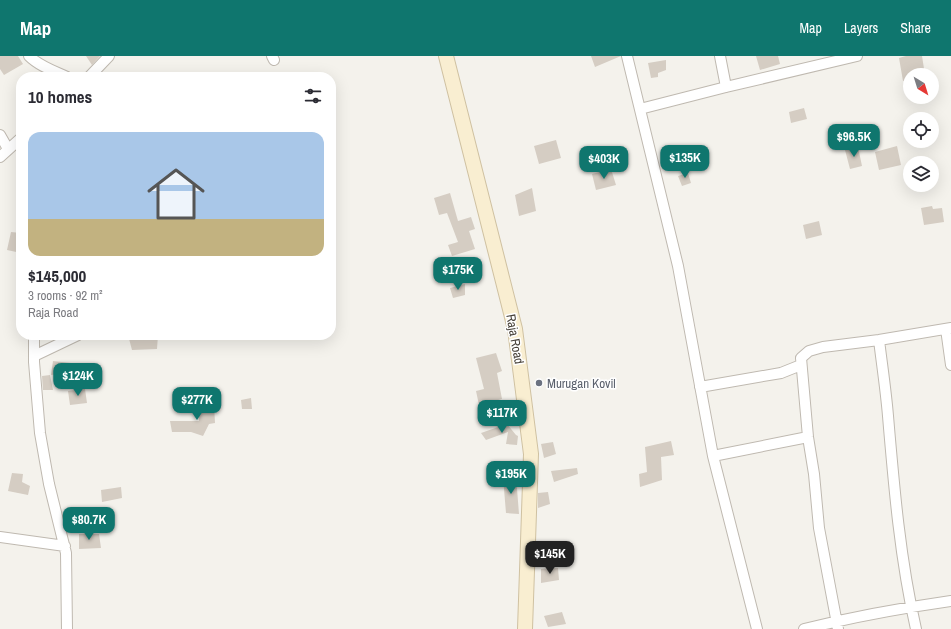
<!DOCTYPE html>
<html lang="en">
<head>
<meta charset="utf-8">
<style>
  body { margin:0; font-family:"Archivo Narrow",sans-serif; background:#f7f7f7; color:#2b2b33; height:100vh; display:flex; flex-direction:column; font-size:15px; white-space:nowrap }
  * { box-sizing:border-box; margin:0 }
  p { font-size:13px; color:#7c7c81 }
  .icon { flex:none; width:22px; height:22px; fill:none; stroke:currentColor; stroke-width:2; stroke-linecap:round; stroke-linejoin:round }
  .map { position:relative; flex:1; overflow:hidden }
  .sheet { position:absolute; left:16px; top:16px; width:320px; height:268px; display:flex; flex-direction:column; background:#fff; border-radius:16px; box-shadow:0 4px 16px #0002 }
  .sheet>* { flex:none }
  .needle { width:26px; rotate:142deg }
  .tools { position:absolute; left:903px; top:12px; display:grid; gap:8px }
  .tools a { display:grid; place-items:center; width:36px; height:36px; border-radius:50%; background:#fff; box-shadow:0 4px 16px #0002; font-size:20px }
  .price { position:absolute; translate:-50% -34px; padding:0 9px; border-radius:8px; background:#0f766e; color:#fff; font-size:13px; line-height:26px; filter:drop-shadow(0 1px 2px #0008) }
  .price::after { content:''; position:absolute; left:50%; top:24px; width:12px; height:9px; margin-left:-6px; background:inherit; clip-path:polygon(0 0,100% 0,50% 100%) }
  .price.active { background:#222; color:#fff }
  ul { padding:0; list-style:none }
  li { display:grid; align-content:center; gap:8px; height:212px; padding:0 12px }
  li+li { border-top:1px solid #e1e1e2 }
  li span { display:grid; place-items:center; height:124px; border-radius:12px; color:#555 }
  li>.icon { margin-inline-start:auto }
  span .icon { width:72px; height:72px; fill:#fffc; stroke-width:1 }
  li b { font-size:17px }
  h2 { display:flex; justify-content:space-between; align-items:center; height:48px; padding:0 12px; font-size:17px }
  header { display:flex; align-items:center; gap:24px; box-sizing:border-box; height:56px; padding:0 20px; background:#0f766e; color:#fff }
  header strong { font-size:19px }
  nav { display:flex; gap:22px; margin-inline-start:auto; font-size:14px }
  .map>svg:first-child { display:block }
  .building { fill:#d5cdc3 }
  .lines { fill:none; stroke-linecap:round; stroke-linejoin:round }
  .street-casing { stroke:#bfb9b0; stroke-width:12 }
  .secondary-casing { stroke:#cfc1a1; stroke-width:16 }
  .street { stroke:#fff; stroke-width:10 }
  .secondary { stroke:#f9eed1; stroke-width:14 }
  .worship-dot { fill:#6b7280; stroke:#fff; stroke-width:1.5 }
  .labels { text-anchor:middle; dominant-baseline:central; stroke-width:3; stroke-linejoin:round; paint-order:stroke }
  .street-label { font-size:13px; fill:#48423a; stroke:#fff }
  .worship-label { font-size:13px; fill:#5b616d; stroke:#fff; text-anchor:start }
</style>
</head>
<body>
<header>
<strong>Map</strong>
<nav><a>Map</a><a>Layers</a><a>Share</a></nav>
</header>
<div class="map">
<svg width="951" height="573" viewBox="0 0 951 573">
  <rect width="100%" height="100%" fill="#f4f2ec"/>
  <path class="building" d="M0 0H18L23 8 4 19 0 13Z
    M86 0H100L92 9Z
    M591 0H621L595 11Z
    M756 0H778L780 8 760 14Z
    M906 0H922L925 19H910V23L903 25 899 2Z
    M666 4V14L658 17V21L651 22 648 7Z
    M804 52 807 63 791 67 789 56Z
    M556 84 561 102 539 108 534 90Z
    M897 90 901 109 879 114 875 96Z
    M858 91 862 110 850 113 845 94Z
    M611 113 616 129 596 134 592 118Z
    M688 117 691 127 682 130 678 120Z
    M532 132 536 155 519 160 515 139Z
    M450 137 458 165 471 161 475 173 469 175 475 193 452 200 448 189 458 186 447 157 439 159 434 142Z
    M932 150 933 153 942 152 944 166 924 169 921 152Z
    M819 165 822 179 806 183 803 169Z
    M11 176 21 177V197L7 194Z
    M465 228V239L453 242 450 232Z
    M128 279H158L157 293 132 294Z
    M496 297 502 315 497 317 502 343 479 349 476 335 484 333 476 302Z
    M53 305 71 307 70 317 51 319Z
    M50 319 53 334H43L42 320Z
    M85 333 87 347 70 349 68 335Z
    M251 342 252 353H242L241 344Z
    M197 347 214 348 215 367 209 368 203 380 191 376H172L170 365H199Z
    M507 368 516 379 518 380 517 389 506 388 508 376 486 384 481 377Z
    M671 385 674 399 661 401 662 424 640 431 639 418 647 416 645 391Z
    M553 386 556 398 544 402 541 388Z
    M577 412 578 418 554 426 551 415Z
    M12 417 23 418 22 426 30 430 28 439 8 435Z
    M516 420 519 458 506 457 503 421Z
    M121 431 122 442 102 446 101 434Z
    M548 436 550 448 538 452V437Z
    M79 478H99L101 492 79 493Z
    M558 512 559 524 541 527V513Z
    M562 556 566 568 548 571 544 560Z"/>
  <g class="lines">
    <g class="street-casing">
      <path id="street" d="M29 0C39 10 54 15 67 21
        M272 0 274 4
        M627 0 678 210 713 400 757 573
        M720 0 726 31
        M89 21 109 0
        M640 53 726 31 857 0
        M0 79 8 93
        M0 101 21 82
        M946 273 951 309
        M34 279V306L40 377 49 428 66 497 67 573
        M879 284C882 309 886 335 888 360 894 431 900 503 916 573
        M34 300 78 279
        M700 331 781 317 801 309
        M713 400 808 381
        M0 481 65 490
        M804 573C853 561 902 552 951 545
        M838 573 819 472 814 418 808 381 801 302 809 295 823 291 879 284 951 272"/>
    </g>
    <g class="secondary-casing">
      <path id="secondary" d="M446 0 515 273 531 398 525 573"/>
    </g>
    <use href="#street" class="street"/>
    <use href="#secondary" class="secondary"/>
  </g>
  <circle class="worship-dot" cx="539" cy="327" r="4"/>
  <g class="labels">
    <g class="street-label">
      <text transform="translate(515 283) rotate(80)">Raja Road</text>
    </g>
    <g class="worship-label">
      <text x="547" y="327">Murugan Kovil</text>
    </g>
  </g>
</svg>
<div class="tools">
<a><svg class="needle" viewBox="-14 -14 28 28"><path d="M0-13l5 13h-10z" fill="#e53935"/><path d="M0 13l5-13h-10z" fill="#7c7c81"/></svg></a>
<a><svg class="icon" aria-label="locate" viewBox="0 0 24 24"><circle cx="12" cy="12" r="6"/><path d="M12 2v4M12 18v4M2 12h4M18 12h4"/></svg></a>
<a><svg class="icon" aria-label="layers" viewBox="0 0 24 24"><path d="M12 4l9 5-9 5-9-5zM3 14l9 5 9-5"/></svg></a>
</div>
<b class="price" style="left:854px;top:102px">$96.5K</b>
<b class="price" style="left:685px;top:123px">$135K</b>
<b class="price" style="left:604px;top:124px">$403K</b>
<b class="price" style="left:458px;top:235px">$175K</b>
<b class="price" style="left:78px;top:341px">$124K</b>
<b class="price" style="left:197px;top:365px">$277K</b>
<b class="price" style="left:502px;top:378px">$117K</b>
<b class="price" style="left:511px;top:439px">$195K</b>
<b class="price" style="left:89px;top:485px">$80.7K</b>
<b class="price active" style="left:550px;top:519px">$145K</b>
<section class="sheet">
<h2>10 homes<svg class="icon" aria-label="filters" viewBox="0 0 24 24"><path d="M4 7h16M4 17h16"/><circle cx="9" cy="7" r="2"/><circle cx="15" cy="17" r="2"/></svg></h2>
<ul>
<li><span style="background:linear-gradient(#a9c7e8 70%,#c2b280 0)"><svg class="icon" aria-label="home" viewBox="0 0 24 24"><path d="M3 11l9-7 9 7M6 9v11h12V9"/></svg></span><div><b>$145,000</b><p>3 rooms · 92 m²</p><p>Raja Road</p></div></li>
</ul>
</section>
</div>
</body>
</html>
